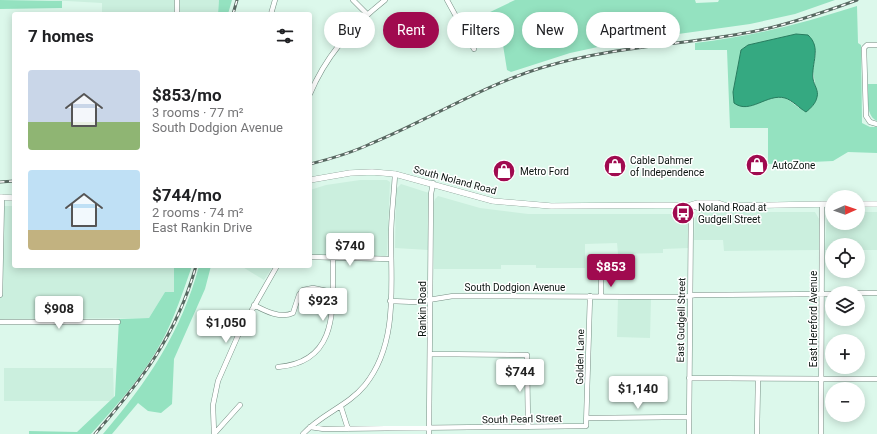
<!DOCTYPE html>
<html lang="en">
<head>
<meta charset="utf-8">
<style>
  body { margin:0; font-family:Roboto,sans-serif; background:#f6f6f6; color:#202124; height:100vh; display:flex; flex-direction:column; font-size:15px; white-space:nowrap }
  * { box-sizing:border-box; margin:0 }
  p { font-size:13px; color:#757577 }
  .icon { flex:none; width:22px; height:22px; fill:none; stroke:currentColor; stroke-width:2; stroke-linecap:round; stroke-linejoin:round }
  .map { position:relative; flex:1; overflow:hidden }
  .drawer { position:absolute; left:12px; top:12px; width:300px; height:256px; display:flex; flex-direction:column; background:#fff; border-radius:4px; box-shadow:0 2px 10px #0003 }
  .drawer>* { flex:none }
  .guide { position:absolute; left:324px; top:12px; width:380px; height:36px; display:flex; gap:8px }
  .needle { width:26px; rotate:88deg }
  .controls { position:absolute; left:825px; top:190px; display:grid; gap:8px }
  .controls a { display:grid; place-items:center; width:40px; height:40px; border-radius:50%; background:#fff; box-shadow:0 2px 10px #0003; font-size:20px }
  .price { position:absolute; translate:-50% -34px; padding:0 9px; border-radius:4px; background:#fff; color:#222; font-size:13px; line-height:26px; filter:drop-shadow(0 1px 2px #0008) }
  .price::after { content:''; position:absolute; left:50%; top:24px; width:12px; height:9px; margin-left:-6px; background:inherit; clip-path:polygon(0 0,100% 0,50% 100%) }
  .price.on { background:#a00a4f; color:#fff }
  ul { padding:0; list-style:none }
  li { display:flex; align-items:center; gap:12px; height:100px; padding:0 16px }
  li span { display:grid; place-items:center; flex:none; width:112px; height:80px; border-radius:4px; color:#555 }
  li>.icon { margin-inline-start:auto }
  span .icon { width:48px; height:48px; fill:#fffc; stroke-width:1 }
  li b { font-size:17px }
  h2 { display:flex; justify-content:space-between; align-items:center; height:48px; padding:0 16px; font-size:17px }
  .pill { padding:0 14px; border-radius:18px; background:#fff; box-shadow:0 2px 10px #0003; font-size:14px; line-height:36px }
  .pill.on { background:#a00a4f; color:#fff }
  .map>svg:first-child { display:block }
  .built { fill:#cbefde }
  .green { fill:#94e2c0; fill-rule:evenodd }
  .water { fill:#35a981; stroke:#287c5f }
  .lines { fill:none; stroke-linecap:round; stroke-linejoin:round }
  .minor-casing { stroke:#758e83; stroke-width:5.5 }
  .major-casing { stroke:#758e83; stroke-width:6 }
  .minor { stroke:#fff; stroke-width:4.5 }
  .major { stroke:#fff; stroke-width:5.5 }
  .rail-casing { stroke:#586861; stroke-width:3 }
  .rail { stroke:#fff; stroke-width:1.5; stroke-dasharray:4.5; stroke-linecap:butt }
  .labels { text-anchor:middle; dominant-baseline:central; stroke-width:3; stroke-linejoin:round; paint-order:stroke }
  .poi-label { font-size:10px; fill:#0a130f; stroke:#fff; text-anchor:start }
  .street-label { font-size:10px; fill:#0a130f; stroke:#fff }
</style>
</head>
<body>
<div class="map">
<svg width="877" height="434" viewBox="0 0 877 434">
  <rect width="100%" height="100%" fill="#dcf8eb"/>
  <path class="built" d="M49 0H219L218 14H102V3Z
    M360 180H387L390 182 387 255 384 257 310 255V190L326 185Z
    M401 184 429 193V250L395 248 396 189Z
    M438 196 480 208 528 214H685L689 220V248L663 249V253L618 254 617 243 585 244V268H536V265H501V269H434V202L435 199Z
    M0 206H14V266H174V292H165L149 318 5 319 0 322Z
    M700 212H815L819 219V250L724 251 723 240H694L695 218Z
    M827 212H832V223H858V212H877V250H858V245H832V250H825Z
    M241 266H273L264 280Z
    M618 298 651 299 650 338 617 337Z
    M4 368H113L114 401H4Z"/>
  <path class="green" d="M0 0 62 1V8L0 9Z
    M219 0H232L228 14H218Z
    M515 0H695L696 3 718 2 719 0H835L795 14 750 24 621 42 570 53 511 72 507 70 503 45 488 13Z
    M857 6 858 43 861 45 862 123 870 127H877V153L848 152 833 161 768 164V128H730L727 50H695V43C751 37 804 23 857 6ZM796 34 816 52 813 71 817 97 812 107 799 108 786 98 775 97 765 100 733 92 741 50 748 45Z
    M868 84H877V121C865 116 868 95 868 84Z
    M174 266H192C183 291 175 317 162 341 144 375 117 405 91 434H29V431L77 432 115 396 119 319 149 318 165 292H174Z
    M199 266H211L205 289 174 359 172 404 161 413 148 411 138 403 112 434H103C146 384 182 331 199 266Z"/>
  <path class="water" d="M796 34 808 35C822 48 811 63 813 79 814 85 819 91 817 97 816 103 811 108 806 112 799 108 792 100 785 98 767 93 750 115 734 103L733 92 741 50 748 45Z"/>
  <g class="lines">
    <g class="minor-casing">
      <path id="minor" d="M353 0 367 14
        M447 0 474 49
        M177 14V0
        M271 14 275 0
        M877 45H867L864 48 866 116 870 122 877 124
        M310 94C326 55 352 26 385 0
        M310 257 391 259
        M858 293H877
        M0 295 2 197
        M601 296V268
        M390 301 416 302 453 296 684 297 695 295 832 294
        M254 305C265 311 281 319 293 313L299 295 303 290 313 288 332 292
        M0 322H118
        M430 354 527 355 528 427
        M278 367C341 362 332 304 333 259
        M689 378 877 379
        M341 407 348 429
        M588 418 689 417
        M310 427 324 429 586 426 590 296
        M214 434 213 405 218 381 240 331 277 266
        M214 434 240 405
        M303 434C321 414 348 406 365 385 398 344 391 287 391 238 391 216 394 195 395 174
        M429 434 431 194 433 183
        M689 434 691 205
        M757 434 758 379
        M821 434 822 204"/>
    </g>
    <g class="major-casing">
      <path id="major" d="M310 180 350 173 372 172 395 174 493 201 551 206 691 205 698 203H718L727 206
        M0 197 14 198
        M858 204H877
        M691 205C702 210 715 210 727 206L832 204"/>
    </g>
    <use href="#minor" class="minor"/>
    <use href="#major" class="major"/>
    <g class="rail-casing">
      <path id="rail" d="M233 14 237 0
        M310 164C330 159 351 153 370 144 429 120 483 85 544 67 617 45 692 45 765 29 796 22 827 11 857 0
        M0 182 14 181
        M95 434C142 380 176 336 196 266"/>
    </g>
    <use href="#rail" class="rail"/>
  </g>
  <defs>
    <g id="shop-disc" transform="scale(1.15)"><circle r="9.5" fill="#a00a4f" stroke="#fff"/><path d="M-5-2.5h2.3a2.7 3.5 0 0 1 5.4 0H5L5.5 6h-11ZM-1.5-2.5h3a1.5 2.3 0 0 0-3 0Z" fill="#fff"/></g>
    <g id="bus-disc" transform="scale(1.15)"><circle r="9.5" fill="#a00a4f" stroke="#fff"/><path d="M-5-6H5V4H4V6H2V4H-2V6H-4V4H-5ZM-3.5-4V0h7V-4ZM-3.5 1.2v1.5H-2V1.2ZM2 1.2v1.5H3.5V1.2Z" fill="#fff"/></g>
  </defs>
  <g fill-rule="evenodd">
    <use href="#shop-disc" x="757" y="165"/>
    <use href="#shop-disc" x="615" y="166"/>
    <use href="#shop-disc" x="504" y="171"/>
    <use href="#bus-disc" x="683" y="213"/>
  </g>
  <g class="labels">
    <g class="poi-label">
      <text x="630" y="160">Cable Dahmer<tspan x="630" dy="12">of Independence</tspan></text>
      <text x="772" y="165">AutoZone</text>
      <text x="520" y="171">Metro Ford</text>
      <text x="698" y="207">Noland Road at<tspan x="698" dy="12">Gudgell Street</tspan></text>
    </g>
    <g class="street-label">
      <text transform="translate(455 180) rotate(15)">South Noland Road</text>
      <text x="515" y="287">South Dodgion Avenue</text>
      <text transform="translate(422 309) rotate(-90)">Rankin Road</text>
      <text transform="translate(813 319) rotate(-90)">East Hereford Avenue</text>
      <text transform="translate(681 320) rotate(-89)">East Gudgell Street</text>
      <text transform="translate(580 357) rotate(-89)">Golden Lane</text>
      <text transform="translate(522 419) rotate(-1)">South Pearl Street</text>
    </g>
  </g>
</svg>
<div class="controls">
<a><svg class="needle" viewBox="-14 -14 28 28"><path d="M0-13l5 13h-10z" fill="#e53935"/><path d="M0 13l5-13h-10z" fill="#757577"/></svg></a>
<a><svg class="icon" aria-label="locate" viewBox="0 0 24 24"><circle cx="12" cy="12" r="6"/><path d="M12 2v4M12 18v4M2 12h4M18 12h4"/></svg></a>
<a><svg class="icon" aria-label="layers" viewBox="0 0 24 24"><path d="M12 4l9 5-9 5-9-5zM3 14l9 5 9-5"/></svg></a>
<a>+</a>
<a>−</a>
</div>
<b class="price" style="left:350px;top:267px">$740</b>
<b class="price on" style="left:611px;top:288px">$853</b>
<b class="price" style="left:323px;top:322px">$923</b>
<b class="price" style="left:59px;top:330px">$908</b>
<b class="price" style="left:226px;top:344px">$1,050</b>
<b class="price" style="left:520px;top:393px">$744</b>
<b class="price" style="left:638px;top:410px">$1,140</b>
<div class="guide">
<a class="pill">Buy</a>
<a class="pill on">Rent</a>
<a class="pill">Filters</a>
<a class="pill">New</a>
<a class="pill">Apartment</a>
</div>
<section class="drawer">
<h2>7 homes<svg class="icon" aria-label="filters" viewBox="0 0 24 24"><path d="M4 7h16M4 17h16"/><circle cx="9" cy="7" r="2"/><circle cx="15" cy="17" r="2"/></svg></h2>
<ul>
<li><span style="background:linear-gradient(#c9d6e8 65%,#8fb573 0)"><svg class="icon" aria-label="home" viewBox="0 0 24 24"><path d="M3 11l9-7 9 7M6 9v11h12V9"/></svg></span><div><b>$853/mo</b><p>3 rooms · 77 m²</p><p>South Dodgion Avenue</p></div></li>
<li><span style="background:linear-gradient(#bfe0f5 75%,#c2b280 0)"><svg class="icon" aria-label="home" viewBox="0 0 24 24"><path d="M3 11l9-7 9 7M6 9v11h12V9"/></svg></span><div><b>$744/mo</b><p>2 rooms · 74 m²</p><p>East Rankin Drive</p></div></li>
</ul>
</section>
</div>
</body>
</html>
